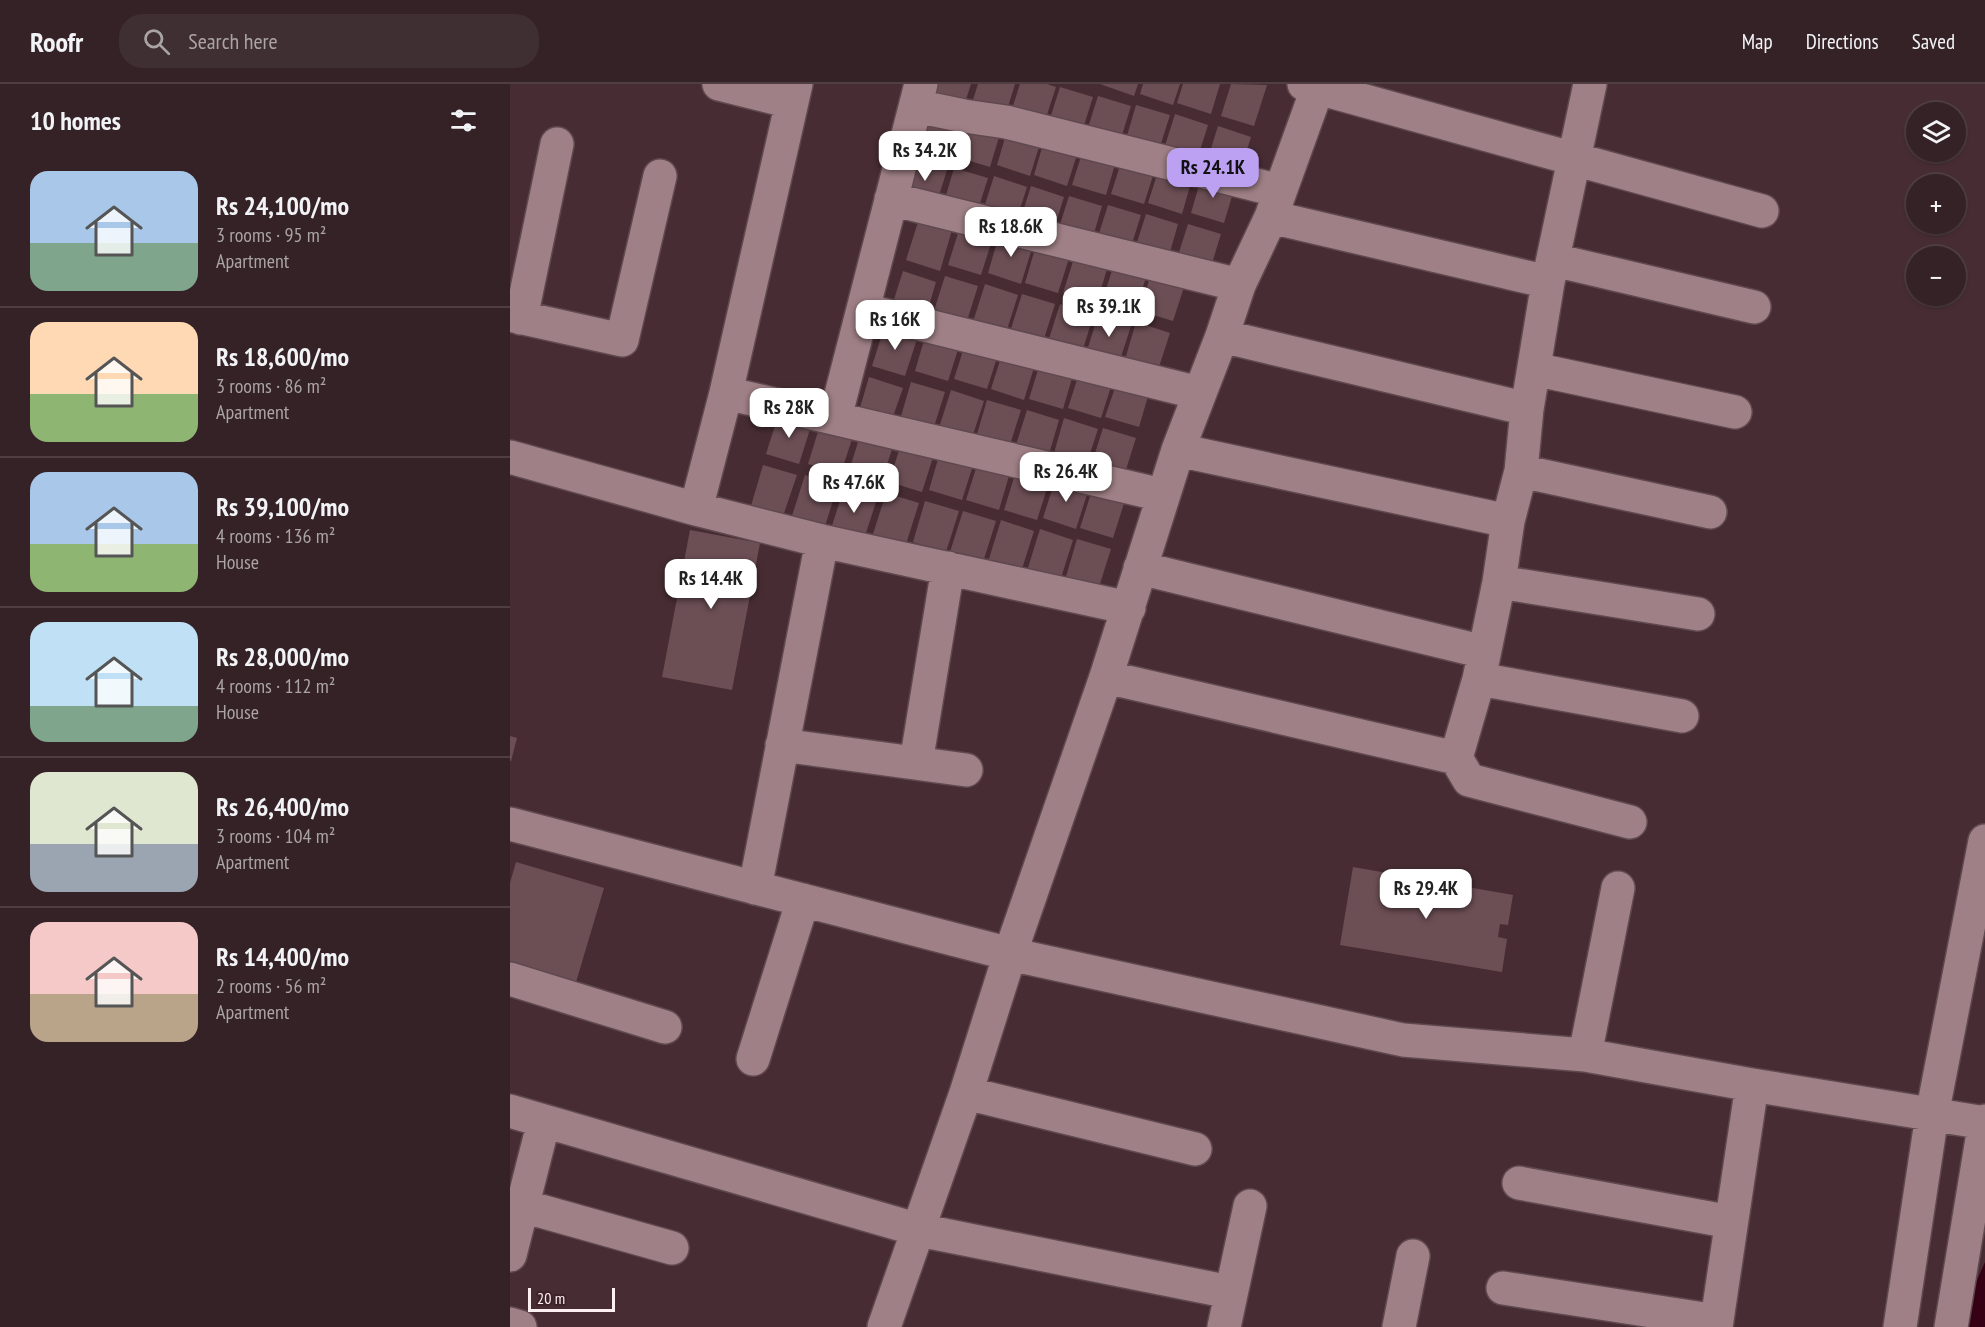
<!DOCTYPE html>
<html lang="en">
<head>
<meta charset="utf-8">
<style>
  body { margin:0; font-family:"PT Sans Narrow",sans-serif; background:#402f32; color:#f1f3f6; height:100vh; display:flex; flex-direction:column; font-size:22px; white-space:nowrap }
  * { box-sizing:border-box; margin:0 }
  p { font-size:20px; color:#aaa4a7 }
  .icon { flex:none; width:33px; height:33px; fill:none; stroke:currentColor; stroke-width:2; stroke-linecap:round; stroke-linejoin:round }
  .map { position:relative; flex:1; overflow:hidden }
  .details { display:flex; flex-direction:column; background:#352226; width:510px }
  .details>* { flex:none }
  .tools { position:absolute; left:1396px; top:18px; display:grid; gap:12px }
  .tools a { display:grid; place-items:center; width:60px; height:60px; border-radius:50%; background:#352226; box-shadow:0 2px 4px #0004,0 0 0 2px #4f3f43; font-size:30px }
  .scale { position:absolute; left:18px; bottom:15px; width:87px; box-sizing:border-box; padding-left:6px; border:3px solid #feeff2; border-top:0; font-size:16px; line-height:21px; white-space:nowrap; color:#feeff2; -webkit-text-stroke:4px #3d2329; paint-order:stroke }
  .price { position:absolute; translate:-50% -51px; padding:0 14px; border-radius:12px; background:#fff; color:#222; font-size:20px; line-height:39px; filter:drop-shadow(0 2px 3px #0008) }
  .price::after { content:''; position:absolute; left:50%; top:36px; width:18px; height:14px; margin-left:-9px; background:inherit; clip-path:polygon(0 0,100% 0,50% 100%) }
  .price.on { background:#bca0f2; color:#111 }
  ul { padding:0; list-style:none }
  li { display:flex; align-items:center; gap:18px; height:150px; padding:0 30px }
  li+li { border-top:2px solid #4f3f43 }
  li span { display:grid; place-items:center; flex:none; width:168px; height:120px; border-radius:18px; color:#555 }
  li>.icon { margin-inline-start:auto }
  span .icon { width:72px; height:72px; fill:#fffc; stroke-width:1 }
  li b { font-size:26px }
  h2 { display:flex; justify-content:space-between; align-items:center; height:72px; padding:0 30px; font-size:26px }
  header { display:flex; align-items:center; gap:36px; box-sizing:border-box; height:84px; padding:0 30px; background:#352226; border-bottom:2px solid #4f3f43 }
  header strong { font-size:28px }
  nav { display:flex; gap:33px; margin-inline-start:auto; font-size:21px }
  .search { width:420px; height:54px; background:#402f32; display:flex; align-items:center; gap:15px; box-sizing:border-box; padding:0 21px; border-radius:24px; color:#aaa4a7; font-size:22px }
  main { display:flex; flex:1; min-height:0 }
  .map>svg:first-child { display:block }
  .water { fill:#360014 }
  .building { fill:#6c4f55 }
  .lines { fill:none; stroke-linecap:round; stroke-linejoin:round }
  .minor-casing { stroke:#5f494f; stroke-width:36 }
  .minor { stroke:#9f8086; stroke-width:33 }
</style>
</head>
<body>
<header>
<strong>Roofr</strong>
<div class="search"><svg class="icon" aria-label="search" viewBox="0 0 24 24"><circle cx="10" cy="10" r="6"/><path d="M15 15l6 6"/></svg>Search here</div>
<nav><a>Map</a><a>Directions</a><a>Saved</a></nav>
</header>
<main>
<section class="details">
<h2>10 homes<svg class="icon" aria-label="filters" viewBox="0 0 24 24"><path d="M4 7h16M4 17h16"/><circle cx="9" cy="7" r="2"/><circle cx="15" cy="17" r="2"/></svg></h2>
<ul>
<li><span style="background:linear-gradient(#a9c7e8 60%,#7fa58c 0)"><svg class="icon" aria-label="home" viewBox="0 0 24 24"><path d="M3 11l9-7 9 7M6 9v11h12V9"/></svg></span><div><b>Rs 24,100/mo</b><p>3 rooms · 95 m²</p><p>Apartment</p></div></li>
<li><span style="background:linear-gradient(#ffd9b3 60%,#8fb573 0)"><svg class="icon" aria-label="home" viewBox="0 0 24 24"><path d="M3 11l9-7 9 7M6 9v11h12V9"/></svg></span><div><b>Rs 18,600/mo</b><p>3 rooms · 86 m²</p><p>Apartment</p></div></li>
<li><span style="background:linear-gradient(#a9c7e8 60%,#8fb573 0)"><svg class="icon" aria-label="home" viewBox="0 0 24 24"><path d="M3 11l9-7 9 7M6 9v11h12V9"/></svg></span><div><b>Rs 39,100/mo</b><p>4 rooms · 136 m²</p><p>House</p></div></li>
<li><span style="background:linear-gradient(#bfe0f5 70%,#7fa58c 0)"><svg class="icon" aria-label="home" viewBox="0 0 24 24"><path d="M3 11l9-7 9 7M6 9v11h12V9"/></svg></span><div><b>Rs 28,000/mo</b><p>4 rooms · 112 m²</p><p>House</p></div></li>
<li><span style="background:linear-gradient(#dfe7d0 60%,#9aa5b1 0)"><svg class="icon" aria-label="home" viewBox="0 0 24 24"><path d="M3 11l9-7 9 7M6 9v11h12V9"/></svg></span><div><b>Rs 26,400/mo</b><p>3 rooms · 104 m²</p><p>Apartment</p></div></li>
<li><span style="background:linear-gradient(#f6c9c9 60%,#b9a48a 0)"><svg class="icon" aria-label="home" viewBox="0 0 24 24"><path d="M3 11l9-7 9 7M6 9v11h12V9"/></svg></span><div><b>Rs 14,400/mo</b><p>2 rooms · 56 m²</p><p>Apartment</p></div></li>
</ul>
</section>
<div class="map">
<svg width="1475" height="1243" viewBox="0 0 1475 1243">
  <rect width="100%" height="100%" fill="#472d33"/>
  <path class="water" d="M1475 1178V1243H1451L1454 1225Z"/>
  <path class="building" d="M425 0H461L451 31 418 20Z
    M468 0H505L494 36 460 25Z
    M510 0H537L546 3 533 43 499 34Z
    M590 0H628L624 12Z
    M633 0H670L663 21 630 10Z
    M673 0H710L701 30 667 19Z
    M721 0 757 1 744 42 711 32Z
    M550 3 583 13 570 54 537 44Z
    M588 12 621 22 608 64 575 53Z
    M626 21 660 31 647 72 614 62Z
    M418 27 451 37 438 79 405 68Z
    M665 30 698 41 685 82 652 71Z
    M459 33 492 43 480 83 447 73Z
    M499 40 533 50 520 92 487 81Z
    M708 42 741 53 728 94 695 84Z
    M536 50 570 61 557 102 524 91Z
    M575 60 608 70 596 111 562 101Z
    M614 69 647 79 634 120 601 110Z
    M405 72 438 83 425 124 392 113Z
    M651 78 684 88 672 130 638 119Z
    M444 84 478 94 465 135 432 125Z
    M692 91 725 102 714 139 681 129Z
    M484 92 517 103 504 144 471 133Z
    M521 102 554 113 541 154 508 143Z
    M559 112 592 122 580 163 546 153Z
    M598 121 631 131 618 172 585 162Z
    M636 130 668 140 656 182 623 171Z
    M409 135 442 146 430 187 396 176Z
    M451 140 484 150 471 191 438 181Z
    M678 140 711 150 698 192 665 181Z
    M490 148 524 158 511 200 478 189Z
    M527 158 561 168 548 209 515 199Z
    M566 168 599 178 587 219 553 209Z
    M605 177 638 187 625 228 592 218Z
    M642 186 676 197 663 237 630 227Z
    M393 187 426 198 414 239 380 228Z
    M435 192 468 202 455 243 422 233Z
    M475 200 508 211 495 252 462 241Z
    M512 210 545 220 532 261 499 251Z
    M550 220 584 230 571 271 537 261Z
    M589 228 622 239 609 279 576 270Z
    M626 238 660 249 647 289 614 279Z
    M375 241 408 252 395 292 362 282Z
    M417 246 451 256 438 297 405 287Z
    M457 254 490 264 477 305 444 295Z
    M494 264 527 274 514 316 481 305Z
    M532 273 565 284 553 325 519 315Z
    M571 283 604 293 591 334 558 324Z
    M609 292 641 302 629 343 595 333Z
    M359 293 393 304 379 344 347 334Z
    M401 298 435 308 422 349 389 339Z
    M441 306 474 317 461 357 428 347Z
    M477 316 511 326 498 367 465 357Z
    M517 326 549 336 537 377 504 367Z
    M269 329 302 339 289 380 256 370Z
    M554 334 588 345 575 385 542 376Z
    M311 338 344 349 331 389 298 380Z
    M593 344 626 354 613 395 580 385Z
    M350 352 383 362 370 403 337 393Z
    M392 357 425 367 412 408 379 398Z
    M431 365 465 375 452 416 419 406Z
    M469 375 501 385 489 426 456 416Z
    M253 381 287 391 273 432 241 422Z
    M507 384 540 395 527 436 494 426Z
    M295 391 328 401 315 442 282 432Z
    M546 393 579 404 566 445 533 434Z
    M583 403 616 413 603 454 570 444Z
    M334 404 367 415 354 455 321 445Z
    M376 409 409 419 396 460 363 450Z
    M415 417 449 427 436 468 403 458Z
    M453 427 486 437 473 478 440 468Z
    M491 436 524 447 511 488 478 478Z
    M530 445 563 456 550 497 517 487Z
    M180 446 250 459 222 606 152 593Z
    M567 455 601 465 588 506 555 496Z
    M0 652 7 654 1 677H0Z
    M6 778 94 804 64 905 0 884V799Z
    M843 783 1003 811 998 841 990 840 988 853 997 855 992 888 830 861Z"/>
  <g class="lines">
    <g class="minor-casing">
      <path id="minor" d="M209 0 281 18
        M794 0 1252 127
        M1080 0 1038 198 1017 325 1011 387 998 437 989 498 969 595 946 674 959 696 1120 738
        M406 22 454 32 496 38 770 107
        M381 115 729 201
        M761 133 1038 198
        M1044 176 1244 223
        M354 226 689 309
        M0 231 112 256 150 92
        M11 234 47 60
        M712 252 1017 325
        M1024 285 1225 328
        M216 309 652 411
        M325 334 411 0
        M668 366 998 437
        M0 373 186 425 312 457 619 524
        M1011 387 1200 428
        M186 425 216 309 286 0
        M630 484 974 568
        M989 498 1188 530
        M596 593 946 674
        M969 595 1172 632
        M272 661 456 686
        M406 679 438 484
        M0 740 500 870 893 956 1075 971 1242 1001 1475 1039
        M245 804 312 457
        M0 895 155 943
        M1075 971 1108 804
        M243 975 293 816
        M456 1009 685 1065
        M0 1027 409 1146 720 1208
        M1009 1099 1221 1138
        M13 1122 162 1164
        M0 1171 34 1037
        M993 1204 1207 1237
        M0 1240 10 1243
        M374 1243 456 1009 500 870 596 593 668 366 712 252 729 201 761 133 809 0
        M714 1243 740 1122
        M889 1243 903 1172
        M1206 1243 1242 1001
        M1390 1243 1422 1031 1475 757
        M1441 1243 1475 1037"/>
    </g>
    <use href="#minor" class="minor"/>
  </g>
</svg>
<div class="tools">
<a><svg class="icon" aria-label="layers" viewBox="0 0 24 24"><path d="M12 4l9 5-9 5-9-5zM3 14l9 5 9-5"/></svg></a>
<a>+</a>
<a>−</a>
</div>
<div class="scale">20 m</div>
<b class="price" style="left:415px;top:98px">Rs 34.2K</b>
<b class="price on" style="left:703px;top:115px">Rs 24.1K</b>
<b class="price" style="left:501px;top:174px">Rs 18.6K</b>
<b class="price" style="left:599px;top:254px">Rs 39.1K</b>
<b class="price" style="left:385px;top:267px">Rs 16K</b>
<b class="price" style="left:279px;top:355px">Rs 28K</b>
<b class="price" style="left:556px;top:419px">Rs 26.4K</b>
<b class="price" style="left:344px;top:430px">Rs 47.6K</b>
<b class="price" style="left:201px;top:526px">Rs 14.4K</b>
<b class="price" style="left:916px;top:836px">Rs 29.4K</b>
</div>
</main>
</body>
</html>
